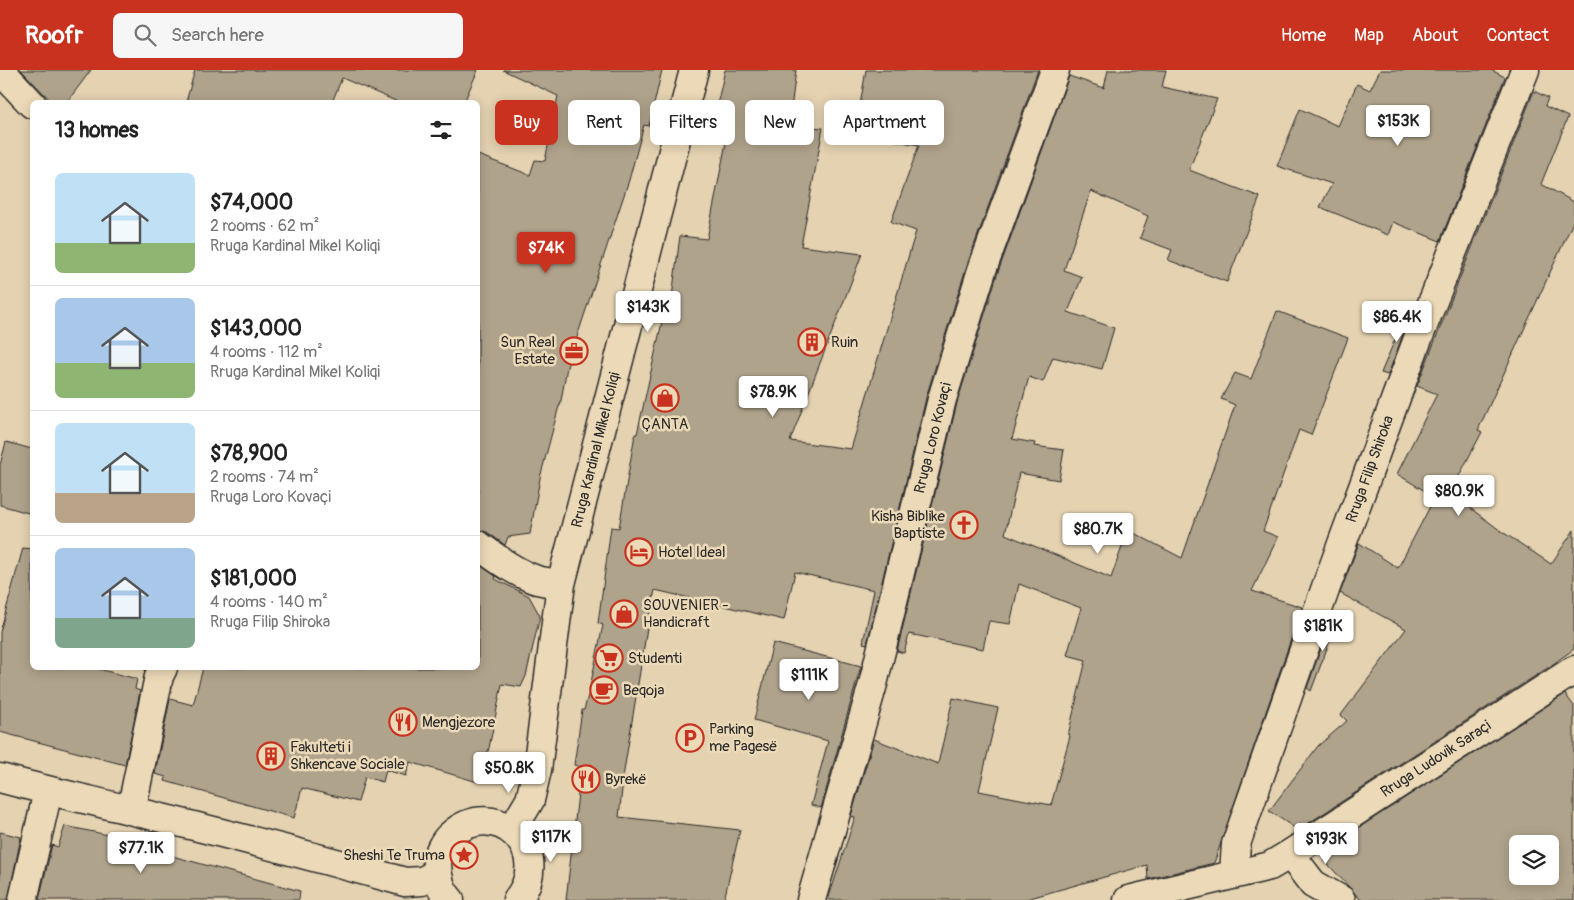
<!DOCTYPE html>
<html lang="en">
<head>
<meta charset="utf-8">
<style>
  body { margin:0; font-family:Pangolin,sans-serif; background:#f6f6f6; color:#222; height:100vh; display:flex; flex-direction:column; font-size:19px; white-space:nowrap }
  * { box-sizing:border-box; margin:0 }
  p { font-size:16px; color:#767676 }
  .icon { flex:none; width:28px; height:28px; fill:none; stroke:currentColor; stroke-width:2; stroke-linecap:round; stroke-linejoin:round }
  .map { position:relative; flex:1; overflow:hidden }
  .sheet { position:absolute; left:30px; top:30px; width:450px; height:570px; display:flex; flex-direction:column; background:#fff; border-radius:8px; box-shadow:0 2px 12px #0003 }
  .sheet>* { flex:none }
  .hud { position:absolute; left:495px; top:30px; width:475px; height:45px; display:flex; gap:10px }
  .tools { position:absolute; left:1509px; top:765px; display:grid; gap:10px }
  .tools a { display:grid; place-items:center; width:50px; height:50px; border-radius:8px; background:#fff; box-shadow:0 2px 12px #0003; font-size:25px }
  .price { position:absolute; translate:-50% -42px; padding:0 11px; border-radius:5px; background:#fff; color:#222; font-size:16px; line-height:32px; filter:drop-shadow(0 1px 2px #0008) }
  .price::after { content:''; position:absolute; left:50%; top:30px; width:15px; height:11px; margin-left:-8px; background:inherit; clip-path:polygon(0 0,100% 0,50% 100%) }
  .price.active { background:#c8321e; color:#fff }
  ul { padding:0; list-style:none }
  li { display:flex; align-items:center; gap:15px; height:125px; padding:0 25px }
  li+li { border-top:1px solid #e0e0e0 }
  li span { display:grid; place-items:center; flex:none; width:140px; height:100px; border-radius:8px; color:#555 }
  li>.icon { margin-inline-start:auto }
  span .icon { width:60px; height:60px; fill:#fffc; stroke-width:1 }
  li b { font-size:21px }
  h2 { display:flex; justify-content:space-between; align-items:center; height:60px; padding:0 25px; font-size:21px }
  .chip { padding:0 18px; border-radius:8px; background:#fff; box-shadow:0 2px 12px #0003; font-size:18px; line-height:45px }
  .chip.active { background:#c8321e; color:#fff }
  header { display:flex; align-items:center; gap:30px; box-sizing:border-box; height:70px; padding:0 25px; background:#c8321e; color:#fff }
  header strong { font-size:24px }
  nav { display:flex; gap:28px; margin-inline-start:auto; font-size:18px }
  .search { width:350px; height:45px; background:#f6f6f6; display:flex; align-items:center; gap:12px; box-sizing:border-box; padding:0 18px; border-radius:8px; color:#767676; font-size:19px }
  .map>svg:first-child { display:block }
  .building { fill:#b0a38c; stroke:#2b2b2b; fill-rule:evenodd }
  .lines { fill:none; stroke-linecap:round; stroke-linejoin:round }
  .minor-casing { stroke:#2b2b2b; stroke-width:31 }
  .minor { stroke:#ecd9b7; stroke-width:28 }
  .labels { text-anchor:middle; dominant-baseline:central; stroke-width:5; stroke-linejoin:round; paint-order:stroke }
  .poi-label { font-size:15px; fill:#2b2b2b; stroke:#ecd9b7; text-anchor:start }
  .street-label { font-size:15px; fill:#2b2b2b; stroke:#ecd9b7 }
</style>
</head>
<body>
<header>
<strong>Roofr</strong>
<div class="search"><svg class="icon" aria-label="search" viewBox="0 0 24 24"><circle cx="10" cy="10" r="6"/><path d="M15 15l6 6"/></svg>Search here</div>
<nav><a>Home</a><a>Map</a><a>About</a><a>Contact</a></nav>
</header>
<div class="map">
<svg width="1574" height="830" viewBox="0 0 1574 830">
  <rect width="100%" height="100%" fill="#e4d2b1"/>
  <filter id="ink" filterUnits="userSpaceOnUse"><feTurbulence type="fractalNoise" baseFrequency=".02" numOctaves="2"/><feDisplacementMap in="SourceGraphic" scale="10" xChannelSelector="R" yChannelSelector="G"/><feConvolveMatrix kernelMatrix="1 2 1 2 8 2 1 2 1" color-interpolation-filters="sRGB"/></filter>
  <g filter="url(#ink)">
    <path class="building" d="M21 0H91L67 32H52Z
      M195 0H478L464 32H398L342 8 332 32H186Z
      M503 0H662L649 56 644 55 629 110 567 297 560 336H559L540 408 530 464 508 467 505 475 487 462 478 460V85L530 105 535 90 545 91 558 26Z
      M725 0H796L789 55 823 58 801 176 862 184 790 371 851 379 916 161 891 152 919 75 855 64 866 0H1038L967 195 927 324 867 574 863 573 874 520 795 502 784 550 655 520 647 558 624 701 619 747 740 760 724 830H566L581 697 574 695 582 640H584L589 622 603 555 598 553 611 457 619 458 635 364H637L668 225 672 227 680 166 707 169 733 37 717 35Z
      M1108 0H1166L1162 17 1217 29 1189 100 1260 127 1227 212 1168 190 1172 180 1140 168 1148 146 1091 121 1064 200 1082 207 1068 242 1114 258 1102 299 1053 287 1043 312 1029 307 1012 369 1035 373 1034 376 1064 380 1059 410 1019 403 1005 464 1111 508 1128 460 1182 488 1235 335 1221 329 1235 303 1251 309 1277 241 1348 268 1311 365 1299 360 1263 461 1278 467 1252 521 1302 537 1214 793 1148 809 1147 795 1023 830H828L855 747 851 746 874 669 938 694 953 628 998 638 979 721 1051 735 1070 666 1068 665 1086 590 1067 585 1081 538 1019 514 1010 554 989 551 983 579 909 564 904 583 897 581 957 333 997 205 1069 6 1104 18Z
      M1380 0H1491L1505 7 1440 171 1393 152 1388 165 1320 137 1332 114 1277 96 1300 39 1338 56 1357 14 1370 20Z
      M1534 21 1548 28 1545 36 1568 47 1541 114 1574 132V150L1478 360 1482 362 1450 423 1501 461 1551 494 1574 460V579L1546 599 1298 760 1269 741 1318 676 1347 651 1341 645 1406 559 1340 523 1359 473 1398 498 1435 427 1397 404 1437 324 1417 316Z
      M1409 236 1413 238 1388 305 1381 303Z
      M6 372 32 379V444L0 435V395Z
      M23 478 32 479V598H95L137 609 135 619 140 621 125 695 0 662V562Z
      M478 494 496 506 495 509 529 526 540 546 526 606 521 617 502 614 489 678 478 712 410 692 406 706 386 700 383 712 365 707 358 732 302 718 294 748 165 711 166 707 155 704 170 629 193 635 203 598H478Z
      M1332 547 1338 549 1311 621 1307 618Z
      M773 573 861 596 821 738 811 735 828 671 754 650Z
      M1565 624 1574 636V830H1361L1324 790 1333 784 1326 779ZM1518 774H1550V806H1518Z
      M65 756 137 771 176 787 300 821 299 830H39L52 775 58 777Z
      M0 762 21 767 8 830H0Z"/>
    <g class="lines">
      <g class="minor-casing">
        <path id="minor" d="M0 0 32 34
          M478 475C496 488 516 503 537 510 545 512 553 513 561 514
          M0 708C44 720 89 730 133 741 224 763 315 787 405 812L422 811 437 804
          M132 740 134 727 159 606 163 598
          M512 760 530 730 537 700 561 514 694 0
          M1290 784 1313 814 1341 830
          M1234 803 1236 774 1326 517 1417 271 1525 0
          M23 830 48 721
          M450 830C440 820 437 806 437 792 438 782 444 771 451 765 495 725 556 780 517 830
          M811 830 873 614 942 329 982 200 1055 0
          M1128 830 1270 796 1290 784 1574 600"/>
      </g>
      <use href="#minor" class="minor"/>
    </g>
  </g>
  <defs>
    <g id="building-ring" transform="scale(1.4375)"><circle r="9.5" fill="#ecd9b7" stroke="#c8321e" stroke-width="1.5"/><path d="M-4-6H4V6H1V3H-1V6H-4ZM-2.5-4.3h1.7v1.8h-1.7ZM.8-4.3h1.7v1.8H.8ZM-2.5-1h1.7V.8h-1.7ZM.8-1h1.7V.8H.8Z" fill="#c8321e"/></g>
    <g id="office-ring" transform="scale(1.4375)"><circle r="9.5" fill="#ecd9b7" stroke="#c8321e" stroke-width="1.5"/><path d="M-6-3h4V-5.5h4V-3h4V5H-6ZM-1-4.5V-3h2v-1.5ZM-6 0V1H6V0Z" fill="#c8321e"/></g>
    <g id="shop-ring" transform="scale(1.4375)"><circle r="9.5" fill="#ecd9b7" stroke="#c8321e" stroke-width="1.5"/><path d="M-5-2.5h2.3a2.7 3.5 0 0 1 5.4 0H5L5.5 6h-11ZM-1.5-2.5h3a1.5 2.3 0 0 0-3 0Z" fill="#c8321e"/></g>
    <g id="church-ring" transform="scale(1.4375)"><circle r="9.5" fill="#ecd9b7" stroke="#c8321e" stroke-width="1.5"/><path d="M-1.2-6h2.4v3.5h3.3v2.4h-3.3V6h-2.4V-.1h-3.3v-2.4h3.3Z" fill="#c8321e"/></g>
    <g id="hotel-ring" transform="scale(1.4375)"><circle r="9.5" fill="#ecd9b7" stroke="#c8321e" stroke-width="1.5"/><path d="M-6-4.5h1.5V1H6V5H4.5V3h-9V5H-6ZM-4 0a1.8 1.8 0 1 1 3.6 0ZM.5 0V-2.5h3Q6-2.5 6 0Z" fill="#c8321e"/></g>
    <g id="supermarket-ring" transform="scale(1.4375)"><circle r="9.5" fill="#ecd9b7" stroke="#c8321e" stroke-width="1.5"/><path d="M-6-5.5h2.5l.6 2H6L4.5 2H-2.5L-4.4-4H-6ZM-1.5 3.2a1.3 1.3 0 1 0 .1 0ZM3 3.2a1.3 1.3 0 1 0 .1 0Z" fill="#c8321e"/></g>
    <g id="cafe-ring" transform="scale(1.4375)"><circle r="9.5" fill="#ecd9b7" stroke="#c8321e" stroke-width="1.5"/><path d="M-5.5-4.5H6V0H3Q3 3.5 0 3.5H-2.5Q-5.5 3.5-5.5 0ZM3-3.2v2h1.7v-2ZM-6 4.5H4V6H-6Z" fill="#c8321e"/></g>
    <g id="restaurant-ring" transform="scale(1.4375)"><circle r="9.5" fill="#ecd9b7" stroke="#c8321e" stroke-width="1.5"/><path d="M-5-6h1v4h1v-4h1v4h1v-4h1v5L-1.5 .5V6h-2V.5L-5-1ZM5-6V6H3V1.5H1.5Q1.5-4 5-6Z" fill="#c8321e"/></g>
    <g id="parking-ring" transform="scale(1.4375)"><circle r="9.5" fill="#ecd9b7" stroke="#c8321e" stroke-width="1.5"/><path d="M-3.5-5.5H1a3.5 3.5 0 0 1 0 7H-1V5.5H-3.5ZM-1-3.4V-.6H.8a1.4 1.4 0 0 0 0-2.8Z" fill="#c8321e"/></g>
    <g id="sight-ring" transform="scale(1.4375)"><circle r="9.5" fill="#ecd9b7" stroke="#c8321e" stroke-width="1.5"/><path d="M0-6L1.8-2.2L6-1.7L2.9 1.2L3.7 5.4L0 3.3L-3.7 5.4L-2.9 1.2L-6-1.7L-1.8-2.2Z" fill="#c8321e"/></g>
  </defs>
  <g fill-rule="evenodd">
    <use href="#building-ring" x="812" y="272"/>
    <use href="#office-ring" x="574" y="281"/>
    <use href="#shop-ring" x="665" y="328"/>
    <use href="#church-ring" x="964" y="455"/>
    <use href="#hotel-ring" x="639" y="482"/>
    <use href="#shop-ring" x="624" y="544"/>
    <use href="#supermarket-ring" x="609" y="588"/>
    <use href="#cafe-ring" x="604" y="620"/>
    <use href="#restaurant-ring" x="403" y="652"/>
    <use href="#parking-ring" x="690" y="668"/>
    <use href="#building-ring" x="271" y="686"/>
    <use href="#restaurant-ring" x="586" y="709"/>
    <use href="#sight-ring" x="464" y="785"/>
  </g>
  <g class="labels">
    <g class="poi-label">
      <text x="555" y="272" text-anchor="end">Sun Real<tspan x="555" dy="17">Estate</tspan></text>
      <text x="831" y="272">Ruin</text>
      <text x="665" y="354" text-anchor="middle">ÇANTA</text>
      <text x="945" y="446" text-anchor="end">Kisha Biblike<tspan x="945" dy="17">Baptiste</tspan></text>
      <text x="658" y="482">Hotel Ideal</text>
      <text x="643" y="535">SOUVENIER -<tspan x="643" dy="17">Handicraft</tspan></text>
      <text x="628" y="588">Studenti</text>
      <text x="623" y="620">Beqoja</text>
      <text x="422" y="652">Mengjezore</text>
      <text x="709" y="659">Parking<tspan x="709" dy="17">me Pagesë</tspan></text>
      <text x="290" y="677">Fakulteti i<tspan x="290" dy="17">Shkencave Sociale</tspan></text>
      <text x="605" y="709">Byrekë</text>
      <text x="445" y="785" text-anchor="end">Sheshi Te Truma</text>
    </g>
    <g class="street-label">
      <text transform="translate(933 368) rotate(-76)">Rruga Loro Kovaçi</text>
      <text transform="translate(596 380) rotate(-76)">Rruga Kardinal Mikel Koliqi</text>
      <text transform="translate(1370 399) rotate(-70)">Rruga Filip Shiroka</text>
      <text transform="translate(1436 689) rotate(-33)">Rruga Ludovik Saraçi</text>
    </g>
  </g>
</svg>
<div class="tools">
<a><svg class="icon" aria-label="layers" viewBox="0 0 24 24"><path d="M12 4l9 5-9 5-9-5zM3 14l9 5 9-5"/></svg></a>
</div>
<b class="price" style="left:1398px;top:77px">$153K</b>
<b class="price active" style="left:546px;top:204px">$74K</b>
<b class="price" style="left:648px;top:263px">$143K</b>
<b class="price" style="left:1397px;top:273px">$86.4K</b>
<b class="price" style="left:773px;top:348px">$78.9K</b>
<b class="price" style="left:1459px;top:447px">$80.9K</b>
<b class="price" style="left:1098px;top:485px">$80.7K</b>
<b class="price" style="left:1323px;top:582px">$181K</b>
<b class="price" style="left:809px;top:631px">$111K</b>
<b class="price" style="left:509px;top:724px">$50.8K</b>
<b class="price" style="left:551px;top:793px">$117K</b>
<b class="price" style="left:1326px;top:795px">$193K</b>
<b class="price" style="left:141px;top:804px">$77.1K</b>
<div class="hud">
<a class="chip active">Buy</a>
<a class="chip">Rent</a>
<a class="chip">Filters</a>
<a class="chip">New</a>
<a class="chip">Apartment</a>
</div>
<section class="sheet">
<h2>13 homes<svg class="icon" aria-label="filters" viewBox="0 0 24 24"><path d="M4 7h16M4 17h16"/><circle cx="9" cy="7" r="2"/><circle cx="15" cy="17" r="2"/></svg></h2>
<ul>
<li><span style="background:linear-gradient(#bfe0f5 70%,#8fb573 0)"><svg class="icon" aria-label="home" viewBox="0 0 24 24"><path d="M3 11l9-7 9 7M6 9v11h12V9"/></svg></span><div><b>$74,000</b><p>2 rooms · 62 m²</p><p>Rruga Kardinal Mikel Koliqi</p></div></li>
<li><span style="background:linear-gradient(#a9c7e8 65%,#8fb573 0)"><svg class="icon" aria-label="home" viewBox="0 0 24 24"><path d="M3 11l9-7 9 7M6 9v11h12V9"/></svg></span><div><b>$143,000</b><p>4 rooms · 112 m²</p><p>Rruga Kardinal Mikel Koliqi</p></div></li>
<li><span style="background:linear-gradient(#bfe0f5 70%,#b9a48a 0)"><svg class="icon" aria-label="home" viewBox="0 0 24 24"><path d="M3 11l9-7 9 7M6 9v11h12V9"/></svg></span><div><b>$78,900</b><p>2 rooms · 74 m²</p><p>Rruga Loro Kovaçi</p></div></li>
<li><span style="background:linear-gradient(#a9c7e8 70%,#7fa58c 0)"><svg class="icon" aria-label="home" viewBox="0 0 24 24"><path d="M3 11l9-7 9 7M6 9v11h12V9"/></svg></span><div><b>$181,000</b><p>4 rooms · 140 m²</p><p>Rruga Filip Shiroka</p></div></li>
</ul>
</section>
</div>
</body>
</html>
